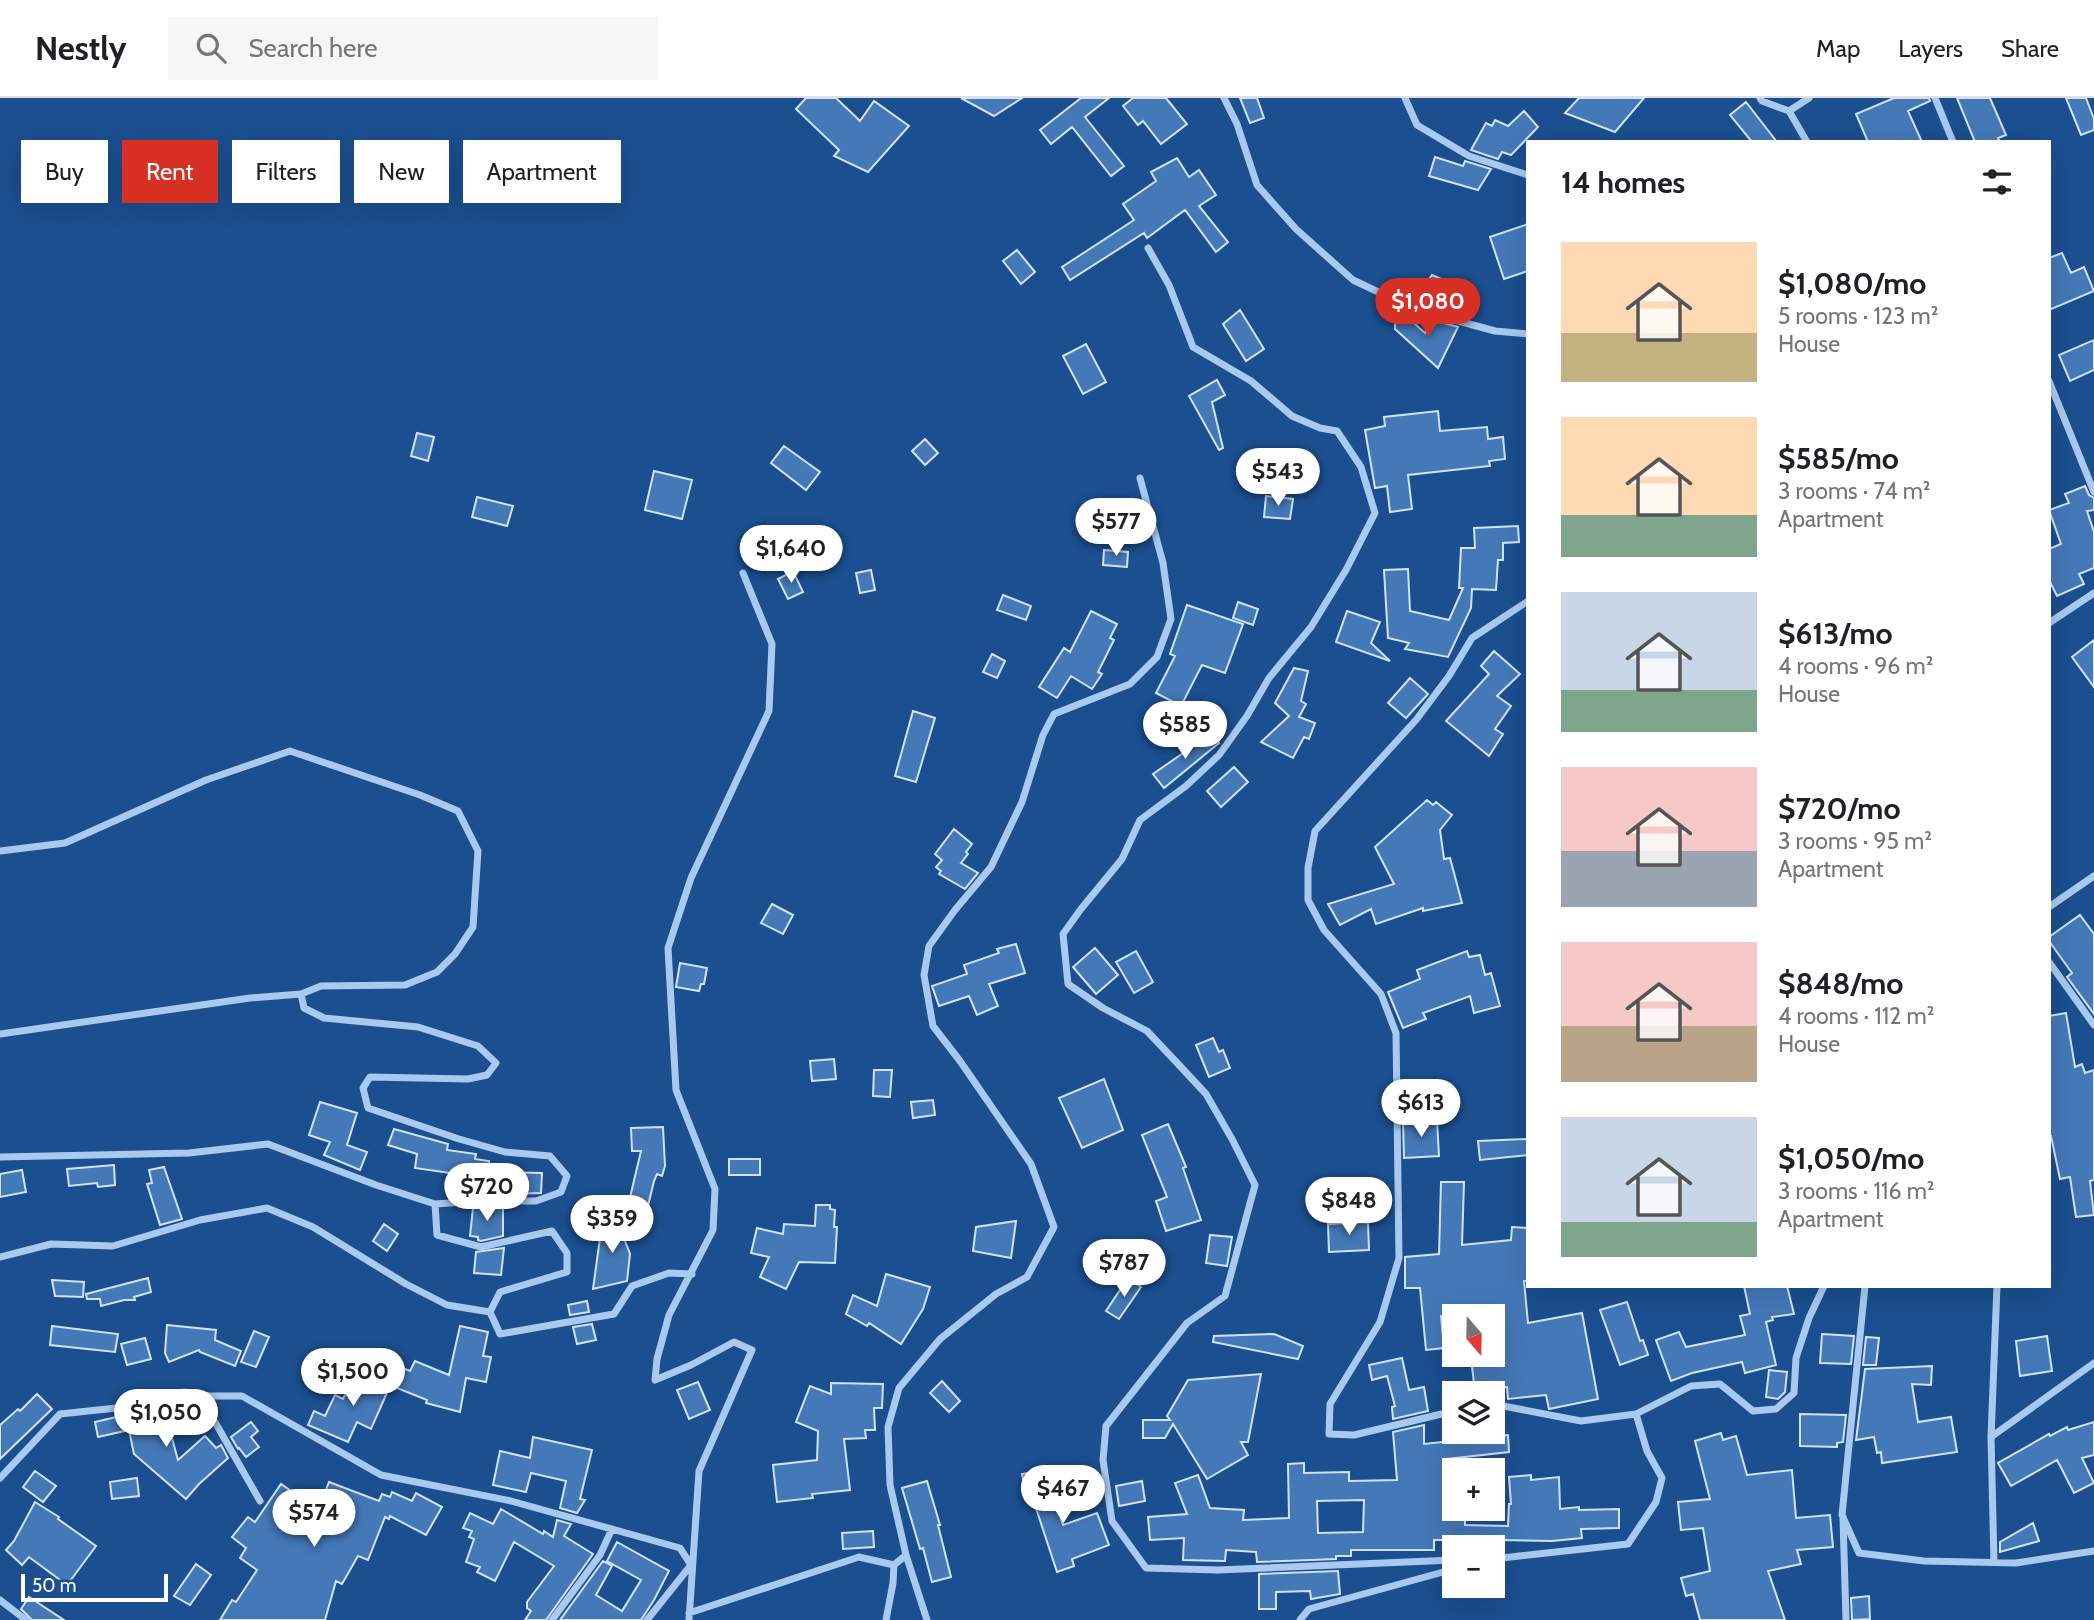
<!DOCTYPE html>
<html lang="en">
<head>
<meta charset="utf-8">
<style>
  body { margin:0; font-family:Cabin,sans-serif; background:#f6f6f6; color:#202124; height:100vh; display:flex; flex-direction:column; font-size:26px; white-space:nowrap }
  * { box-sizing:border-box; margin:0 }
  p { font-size:23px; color:#757577 }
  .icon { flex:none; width:38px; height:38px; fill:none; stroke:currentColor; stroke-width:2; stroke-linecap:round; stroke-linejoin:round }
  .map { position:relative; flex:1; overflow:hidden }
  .side { position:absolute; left:1526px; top:42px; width:525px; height:1148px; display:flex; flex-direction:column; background:#fff; border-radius:0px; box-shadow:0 7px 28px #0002 }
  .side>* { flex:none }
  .top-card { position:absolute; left:21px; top:42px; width:665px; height:63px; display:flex; gap:14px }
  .needle { width:46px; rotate:160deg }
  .buttons { position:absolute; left:1442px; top:1206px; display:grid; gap:14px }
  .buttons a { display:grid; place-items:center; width:63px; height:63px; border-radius:0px; background:#fff; box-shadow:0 7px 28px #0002; font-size:35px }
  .scale { position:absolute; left:21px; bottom:18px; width:147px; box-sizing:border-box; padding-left:7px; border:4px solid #fff; border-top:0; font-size:19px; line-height:24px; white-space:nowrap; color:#fff; -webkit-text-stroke:5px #1b4f8f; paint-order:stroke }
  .price { position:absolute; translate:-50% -60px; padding:0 16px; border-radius:24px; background:#fff; color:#222; font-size:23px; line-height:46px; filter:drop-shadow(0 2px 4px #0008) }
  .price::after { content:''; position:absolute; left:50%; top:42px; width:21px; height:16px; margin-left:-10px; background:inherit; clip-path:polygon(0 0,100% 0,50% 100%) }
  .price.current { background:#d93025; color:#fff }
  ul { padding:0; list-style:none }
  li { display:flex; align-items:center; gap:21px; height:175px; padding:0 35px }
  li span { display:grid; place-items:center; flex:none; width:196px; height:140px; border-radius:0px; color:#555 }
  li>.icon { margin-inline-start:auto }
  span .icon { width:84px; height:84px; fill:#fffc; stroke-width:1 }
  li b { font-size:30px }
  h2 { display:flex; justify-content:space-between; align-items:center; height:84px; padding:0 35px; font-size:30px }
  .pill { padding:0 24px; border-radius:0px; background:#fff; box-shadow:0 7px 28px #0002; font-size:24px; line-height:63px }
  .pill.current { background:#d93025; color:#fff }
  header { display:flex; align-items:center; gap:42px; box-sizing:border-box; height:98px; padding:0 35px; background:#fff; border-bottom:2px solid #e0e0e0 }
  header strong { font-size:33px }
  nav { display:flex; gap:38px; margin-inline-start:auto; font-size:24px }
  .search { width:490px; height:63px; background:#f6f6f6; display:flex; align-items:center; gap:18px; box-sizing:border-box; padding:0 24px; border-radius:0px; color:#757577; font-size:26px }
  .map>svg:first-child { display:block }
  .building { fill:#4478b7; stroke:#cfe3fa; stroke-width:2; fill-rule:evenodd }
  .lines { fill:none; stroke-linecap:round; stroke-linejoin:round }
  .street { stroke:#a9c9ee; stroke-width:7 }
</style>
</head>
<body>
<header>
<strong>Nestly</strong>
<div class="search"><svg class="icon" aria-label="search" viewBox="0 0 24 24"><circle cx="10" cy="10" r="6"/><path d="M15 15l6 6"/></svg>Search here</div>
<nav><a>Map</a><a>Layers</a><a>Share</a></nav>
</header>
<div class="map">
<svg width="2094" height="1522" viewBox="0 0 2094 1522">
  <rect width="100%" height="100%" fill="#1b4f8f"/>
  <path class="building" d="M806 0H836L860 23 874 3 909 28 868 74 834 58 839 52 796 11Z
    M961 0H1022L994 18Z
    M1081 0H1109L1085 19 1124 68 1111 78 1072 29 1051 46 1040 32Z
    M1133 0H1166L1187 26 1161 46 1143 23 1138 27 1123 8Z
    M1240 0H1257L1264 20 1250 25Z
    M1579 0H1644L1615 34 1565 15Z
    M1894 0H1929L1930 3 1908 13 1922 44H1868L1856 16Z
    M1957 0H1990L2006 37 1998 40 2000 44H1975Z
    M2066 0H2086L2094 21V32L2081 37Z
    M1746 4 1777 44H1752L1730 17Z
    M1524 13 1538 29 1511 57 1502 54 1498 61 1471 52 1486 25 1492 28 1495 22 1508 28Z
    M1435 59 1463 68 1465 63 1491 71 1478 92 1429 78Z
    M1177 60 1189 79 1199 72 1216 97 1199 108 1228 144 1216 154 1185 112 1147 140 1144 135 1070 182 1062 169 1134 122 1123 106 1156 83 1151 74Z
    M1528 126V173L1504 181 1490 139Z
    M1017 152 1035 174 1021 186 1003 163Z
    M2062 155 2071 175 2084 169 2094 193 2049 212V160Z
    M1432 177 1474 195 1464 218 1438 211 1442 204 1420 194Z
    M1240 212 1264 251 1246 263 1223 226Z
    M1405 217 1425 235 1432 222 1458 229 1438 270 1395 231V225Z
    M2094 242V272L2070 283 2059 257Z
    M1086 246 1106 284 1083 296 1063 258Z
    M1217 282 1225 297 1212 304 1223 350 1219 352 1189 298Z
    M1438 313 1440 333 1487 329 1488 341 1503 339 1505 361 1489 363 1490 368 1408 377 1412 411 1390 414 1387 388 1375 390 1365 332 1385 328 1384 319Z
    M417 335 434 339 428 363 411 358Z
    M925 341 938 355 925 367 912 353Z
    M784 348 820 374 806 392 771 365Z
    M654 373 692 382 682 421 645 412Z
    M2085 388 2089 397 2094 400V412L2087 413 2094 434V470L2079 476 2084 486 2057 498 2049 482V451L2061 446 2049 412 2069 405 2065 396Z
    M1266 398 1293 401 1290 421 1264 419Z
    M477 399 513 408 507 428 472 419Z
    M1518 428 1519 444 1503 445V462H1498L1496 492 1472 491 1471 510 1448 559 1405 551 1409 545 1388 540 1384 472 1408 471 1410 513 1449 522 1463 490H1459L1461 450H1475L1474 430Z
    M1104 452 1128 454 1127 469 1103 467Z
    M871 472 875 492 860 495 856 475Z
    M793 473 803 494 788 501 778 481Z
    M1003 497 1031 508 1026 522 997 512Z
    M1238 504 1258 511 1253 527 1233 520Z
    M1187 507 1243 526 1225 575 1202 567 1181 608 1156 595 1175 558 1170 556Z
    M1091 513 1117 526 1110 540 1114 542 1098 574 1102 576 1092 591 1071 578 1057 600 1039 589 1064 550 1070 554Z
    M1347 513 1380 524 1371 545 1390 563 1336 544Z
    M2094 542V589L2072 559Z
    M1494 553 1520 576 1497 598 1511 608 1495 631 1503 636 1489 658 1446 623 1489 576 1481 568Z
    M992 556 1005 563 997 580 983 574Z
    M1294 570 1308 573 1301 603 1306 606 1299 619 1315 625 1309 641 1304 639 1293 660 1261 644 1289 618 1275 605Z
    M1410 580 1428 596 1406 620 1388 605Z
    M913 613 935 620 916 684 895 678Z
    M1212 635 1219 645 1164 690 1153 676Z
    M1234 669 1248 684 1221 709 1207 693Z
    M1427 702 1433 707 1436 704 1452 717 1440 732 1444 761 1450 760 1462 805 1423 813V810L1376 826 1371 811 1340 827 1328 806 1394 786 1375 749Z
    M954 731 972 746 966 754 968 756 961 765 978 775 965 791 939 776 941 773 936 769 942 762 935 756Z
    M772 806 793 817 783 836 761 825Z
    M2080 817 2094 836V916L2067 879 2072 875 2049 843V839Z
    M1016 846 1025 875 989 886 998 908 977 917 969 898 939 908 932 888 967 876 964 867 999 855 997 851Z
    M1095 850 1118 877 1096 896 1073 869Z
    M1136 853 1153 884 1134 895 1116 864Z
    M1467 853 1469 859 1480 857 1485 877 1491 875 1500 908 1474 915 1470 898 1423 915 1426 921 1403 930 1388 894 1420 881 1417 872Z
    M680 865 707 870 704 886H701L699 893 676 889Z
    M2066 915 2075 969 2082 966 2085 975 2094 972V1082L2090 1083 2094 1117 2076 1119 2070 1079 2060 1081 2051 1038H2049V918Z
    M1213 940 1219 954 1223 952 1230 970 1209 979 1196 947Z
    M834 961 836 981 812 983 810 963Z
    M874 972H892L890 999 873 998Z
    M1104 981 1123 1032 1082 1050 1059 1000Z
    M933 1002 935 1017 913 1020 911 1004Z
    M320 1004 357 1015 347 1047 367 1054 360 1072 324 1057 330 1044 309 1037Z
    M1437 1022 1439 1058 1404 1060 1403 1024Z
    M1168 1026 1186 1069 1183 1070 1201 1122 1166 1133 1156 1103 1167 1099 1142 1037Z
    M663 1029 665 1068 662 1078 657 1076 654 1083 647 1112 628 1108 641 1053H632L631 1030Z
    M394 1031 448 1046 447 1052 476 1056 475 1061 489 1063 488 1074 542 1075 541 1095 475 1097 478 1079 415 1070 417 1056 388 1047Z
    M1528 1041V1057L1480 1062 1478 1043Z
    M729 1061H760V1077H729Z
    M114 1067 115 1087 98 1089 97 1085 69 1088 67 1071Z
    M164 1069 182 1121 160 1127 147 1086 152 1085 149 1072Z
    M22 1072 26 1094 0 1099V1076Z
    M1441 1084H1464L1462 1147 1511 1142 1512 1129 1528 1130V1183H1524L1528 1225 1582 1215 1598 1301 1549 1311 1546 1297 1508 1301 1507 1289 1475 1293 1471 1261 1493 1259V1218H1441L1444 1250 1426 1252 1420 1190H1405V1159L1439 1156Z
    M816 1107H830V1111L835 1112 834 1129H837L835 1165 799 1164 786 1191 760 1179 769 1159 751 1155 757 1130 783 1136 784 1126 815 1128Z
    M503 1109V1138L481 1143 478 1142V1139L470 1138 473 1110Z
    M603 1118 616 1120 630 1156 627 1183 593 1191Z
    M1016 1123 1011 1160 973 1153 976 1129Z
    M1368 1124 1369 1152 1329 1154 1328 1126Z
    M384 1126 398 1136 387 1153 373 1143Z
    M1210 1137 1232 1139 1227 1168 1206 1165Z
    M504 1150 501 1177 474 1175 476 1154Z
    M886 1176 930 1189 923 1211 901 1246 869 1225 867 1228 846 1216 853 1197 877 1208Z
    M148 1180 151 1194 134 1199 135 1202H124L101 1208 100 1201H87L86 1196Z
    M1128 1180 1141 1189 1119 1221 1106 1213Z
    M52 1182 84 1184 83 1199 55 1198Z
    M1744 1188H1787L1794 1216 1772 1219 1773 1222 1766 1224 1776 1267 1745 1275 1742 1264 1692 1275 1671 1283 1656 1242 1679 1234 1686 1249 1745 1237 1740 1218 1750 1216Z
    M587 1203 589 1214 570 1217 568 1207Z
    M1627 1204 1640 1243 1643 1242 1648 1257 1620 1267 1600 1212Z
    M592 1226 596 1242 577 1246 573 1229Z
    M167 1227 216 1232 215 1242 241 1253 235 1268 200 1254 199 1252 169 1264 165 1255Z
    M52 1228 118 1236 115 1254 50 1247Z
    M460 1228 488 1234 483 1258 491 1259 486 1284 466 1280 460 1314 426 1305 427 1302 387 1286 395 1267 410 1273 415 1263 449 1277Z
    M254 1233 269 1239 256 1269 241 1264Z
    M1274 1236 1303 1248 1298 1261 1213 1244 1214 1238Z
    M1822 1236 1854 1238 1851 1266 1820 1265Z
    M2047 1238 2052 1273 2020 1278 2016 1243Z
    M1866 1239 1879 1240 1876 1267H1863Z
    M145 1240 151 1261 127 1267 121 1246Z
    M1402 1260 1409 1292 1424 1289 1428 1313 1393 1321 1392 1309 1395 1308 1387 1278 1372 1282 1369 1267Z
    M1932 1268 1931 1287 1912 1286 1918 1324 1951 1319 1957 1354 1882 1365 1881 1354 1877 1355 1874 1339 1856 1342 1865 1271Z
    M357 1272 390 1288 371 1331 357 1324 348 1344 308 1327 314 1313 325 1318 335 1297 343 1301Z
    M1769 1272 1787 1274 1785 1294 1778 1301 1766 1299Z
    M1261 1276 1248 1344H1241L1248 1357 1207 1381 1173 1326 1165 1340H1143V1322H1170L1167 1318 1188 1282Z
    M942 1283 960 1303 949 1314 930 1295Z
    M698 1284 710 1312 689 1321 677 1292Z
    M831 1285 883 1286 882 1310H874L875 1332H865L866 1340 844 1341 850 1392 812 1396 813 1400 777 1404 773 1367 817 1362 818 1333 796 1324 810 1288 831 1296Z
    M37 1296 52 1311 0 1361V1327L18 1311 20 1313Z
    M163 1308 178 1362 205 1338 216 1350 221 1347 228 1360 199 1386 186 1401 134 1356 129 1332 98 1339 95 1324Z
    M1800 1316 1846 1317 1843 1344 1837 1345V1349L1800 1348Z
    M251 1324 258 1333 251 1339 259 1349 246 1359 239 1350 238 1351 231 1339Z
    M2094 1324V1357L2082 1360 2094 1385 2074 1395 2057 1362 2011 1388 1998 1365 2049 1336 2050 1338 2067 1329 2068 1332Z
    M1424 1327V1346L1508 1337 1509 1354 1447 1361 1448 1390H1454V1410H1465V1427L1508 1428 1509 1406H1511L1509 1379 1531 1377V1382L1559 1379 1560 1411 1579 1409V1412L1619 1411V1430L1581 1431 1582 1440 1552 1443 1504 1442V1448L1472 1447V1442H1434V1452H1351V1458H1336V1461L1257 1464 1256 1454 1226 1452 1225 1463 1183 1462 1184 1440 1150 1442 1148 1419 1187 1416 1175 1385 1198 1377 1210 1410 1244 1412 1243 1422 1289 1420 1288 1366 1304 1365V1375L1349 1374V1383L1397 1382 1393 1334ZM1364 1402 1363 1434 1318 1435 1317 1403Z
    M1721 1335 1723 1342 1736 1338 1747 1377 1792 1372 1796 1420 1830 1417 1833 1449 1797 1452 1801 1466 1768 1473 1785 1522H1700L1693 1496 1686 1498 1681 1480 1710 1473 1703 1430 1681 1432 1678 1404 1710 1401 1695 1343Z
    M533 1339 592 1352 580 1401 585 1402 577 1415 560 1410 566 1383 531 1375 526 1394 493 1387 500 1353 530 1360Z
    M1045 1372 1049 1395 1052 1394 1063 1427 1097 1415 1109 1447 1072 1461 1074 1468 1057 1474 1031 1395 1026 1396 1022 1376Z
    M35 1373 56 1388 43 1404 23 1389Z
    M137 1380 139 1398 112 1401 110 1384Z
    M927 1383 940 1427H938L951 1479 932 1484 923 1450 920 1451 902 1390Z
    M1142 1383 1145 1403 1119 1408 1116 1388Z
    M329 1384 379 1403 382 1396 390 1399 392 1394 412 1403 416 1395 442 1409 426 1437 390 1418 389 1421 385 1419 368 1462 358 1458 342 1486 336 1483 325 1522H220L232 1502 236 1504 257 1472 240 1460 246 1450 232 1439 248 1419 255 1424 281 1386 318 1412Z
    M35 1404 59 1419 58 1421 96 1448 67 1487 29 1459 22 1467 6 1452 14 1443Z
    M501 1411 543 1436 544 1433 553 1439 557 1422 571 1426 564 1438 593 1456 546 1522H525L531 1513 527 1510V1504L554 1468 514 1444 495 1483 477 1474 480 1469 466 1464 474 1441 469 1439 472 1433 463 1430 470 1415 493 1426Z
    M2033 1425 2039 1443 2000 1454V1444Z
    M873 1433 874 1449 843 1451 842 1435Z
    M617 1444 669 1473 654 1502 641 1522H560L603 1463 612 1468 596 1497 622 1513 641 1482 607 1463Z
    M196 1466 211 1477 190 1507 174 1498Z
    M1338 1473 1340 1496 1311 1501 1310 1493 1276 1494V1511H1259V1476Z
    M1869 1498 1870 1521 1852 1522 1851 1500Z
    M29 1499 64 1522H32L21 1511Z"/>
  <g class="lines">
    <path class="street" d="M1224 0 1237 26 1257 87 1296 131 1353 182 1414 211 1495 233 1528 236
      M1405 0 1417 27 1469 58 1528 77
      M1760 0 1762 3 1789 13 1807 44
      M1935 0 1953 44
      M1789 13 1809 0
      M1148 150 1169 187 1193 249 1251 283 1292 318 1320 330 1337 333 1361 369 1375 415 1346 472 1311 529 1269 580 1247 618 1219 657 1186 688 1140 722 1122 761 1081 811 1063 836 1068 886 1103 910 1147 933 1180 968 1206 996 1232 1041 1255 1087 1225 1198 1187 1225 1106 1328 1103 1362 1112 1423 1146 1470 1218 1472 1454 1462
      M2049 283 2094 394
      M2049 525 2094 495
      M0 753 65 745 206 682 290 653 420 697 458 713 478 753 473 829 455 856 437 874 405 887 321 888 301 896 304 910 324 920 418 929 478 948 496 965 487 977 468 981 370 979 363 990 368 1010 459 1041 505 1054 550 1058 567 1078 561 1094 536 1103H482L435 1106 437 1137 481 1149 552 1133 567 1155V1174L500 1194 490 1214 500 1236 614 1216 632 1188 669 1175 692 1176
      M2049 809 2094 778
      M2049 864 2094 927
      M0 936 250 900 301 896
      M0 1059 189 1055 268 1046 376 1087 435 1106
      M0 1159 51 1146 113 1148 200 1122 267 1110 313 1129 406 1186 447 1207 490 1214
      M1865 1188 1842 1417 1859 1455 1924 1463 2016 1465 2094 1453
      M210 1298 207 1310 260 1403
      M1493 1306 1581 1323 1636 1316
      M1454 1313 1354 1337 1329 1336 1330 1306 1380 1224 1399 1160 1396 935 1381 896 1324 832 1308 802V770L1315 733 1416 622 1449 578 1472 540 1528 503
      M1991 1339 2094 1265
      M0 1380 60 1316 126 1309 184 1294 210 1298H242L381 1377 511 1403 680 1450 691 1467 647 1522
      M1843 1421 1846 1522
      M906 1457 890 1387 888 1329 899 1290 940 1241 996 1196 1027 1179 1054 1129 1031 1066 960 963 933 928 924 877 929 848 955 812 991 769 1022 704 1043 637 1054 616 1130 586 1157 559 1171 521 1163 465 1140 380
      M1493 1461 1628 1446 1656 1404 1662 1380 1647 1353 1636 1316 1691 1288 1720 1286 1753 1313 1776 1311 1794 1295 1796 1260 1809 1220 1824 1188
      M1994 1464 1991 1339 1997 1188
      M0 1502 26 1522
      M689 1515 859 1459 894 1467
      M552 1522 600 1457 612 1431
      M689 1522 699 1373 752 1252 734 1244 691 1267 655 1282 657 1261 669 1217 713 1132 715 1091 676 992 668 850 691 780 769 613 772 546 743 475
      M886 1522 893 1485 894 1467 906 1457 927 1522
      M1300 1522 1309 1511 1454 1471"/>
  </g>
</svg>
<div class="buttons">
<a><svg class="needle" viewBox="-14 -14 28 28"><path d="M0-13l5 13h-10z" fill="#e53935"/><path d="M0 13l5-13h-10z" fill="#757577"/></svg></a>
<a><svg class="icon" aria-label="layers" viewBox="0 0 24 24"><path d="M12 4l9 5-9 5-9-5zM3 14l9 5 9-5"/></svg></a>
<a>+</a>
<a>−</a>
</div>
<div class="scale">50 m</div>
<b class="price current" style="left:1428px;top:240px">$1,080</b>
<b class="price" style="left:1278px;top:410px">$543</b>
<b class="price" style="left:1116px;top:460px">$577</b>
<b class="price" style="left:791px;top:487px">$1,640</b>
<b class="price" style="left:1185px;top:663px">$585</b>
<b class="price" style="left:1421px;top:1041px">$613</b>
<b class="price" style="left:487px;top:1125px">$720</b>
<b class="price" style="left:1349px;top:1139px">$848</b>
<b class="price" style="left:612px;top:1157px">$359</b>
<b class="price" style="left:1124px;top:1201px">$787</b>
<b class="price" style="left:353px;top:1310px">$1,500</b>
<b class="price" style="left:166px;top:1351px">$1,050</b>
<b class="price" style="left:1063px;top:1427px">$467</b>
<b class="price" style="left:314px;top:1451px">$574</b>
<div class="top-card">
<a class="pill">Buy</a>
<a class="pill current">Rent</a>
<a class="pill">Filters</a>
<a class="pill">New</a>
<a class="pill">Apartment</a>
</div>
<section class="side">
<h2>14 homes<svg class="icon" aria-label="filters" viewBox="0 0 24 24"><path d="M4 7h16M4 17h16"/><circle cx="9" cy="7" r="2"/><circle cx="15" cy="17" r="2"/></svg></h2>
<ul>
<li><span style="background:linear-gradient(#ffd9b3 65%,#c2b280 0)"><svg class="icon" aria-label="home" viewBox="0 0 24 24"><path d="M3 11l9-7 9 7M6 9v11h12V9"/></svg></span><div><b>$1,080/mo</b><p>5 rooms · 123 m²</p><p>House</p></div></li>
<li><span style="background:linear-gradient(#ffd9b3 70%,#7fa58c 0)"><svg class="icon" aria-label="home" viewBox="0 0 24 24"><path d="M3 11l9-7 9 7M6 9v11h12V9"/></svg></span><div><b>$585/mo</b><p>3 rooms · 74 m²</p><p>Apartment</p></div></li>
<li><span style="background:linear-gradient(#c9d6e8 70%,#7fa58c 0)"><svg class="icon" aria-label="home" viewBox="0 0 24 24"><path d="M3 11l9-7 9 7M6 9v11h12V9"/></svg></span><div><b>$613/mo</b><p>4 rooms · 96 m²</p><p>House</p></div></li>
<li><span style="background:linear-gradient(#f6c9c9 60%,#9aa5b1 0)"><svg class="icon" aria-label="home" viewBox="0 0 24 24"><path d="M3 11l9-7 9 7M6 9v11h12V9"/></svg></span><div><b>$720/mo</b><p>3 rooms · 95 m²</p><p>Apartment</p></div></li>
<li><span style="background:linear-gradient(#f6c9c9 60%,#b9a48a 0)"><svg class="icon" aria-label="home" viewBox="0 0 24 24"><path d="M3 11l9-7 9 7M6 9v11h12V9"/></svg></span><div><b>$848/mo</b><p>4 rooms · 112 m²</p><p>House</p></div></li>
<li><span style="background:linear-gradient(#c9d6e8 75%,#7fa58c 0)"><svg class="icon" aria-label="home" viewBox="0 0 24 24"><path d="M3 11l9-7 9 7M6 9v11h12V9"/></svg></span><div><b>$1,050/mo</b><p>3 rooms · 116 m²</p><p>Apartment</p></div></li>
</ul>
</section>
</div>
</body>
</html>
